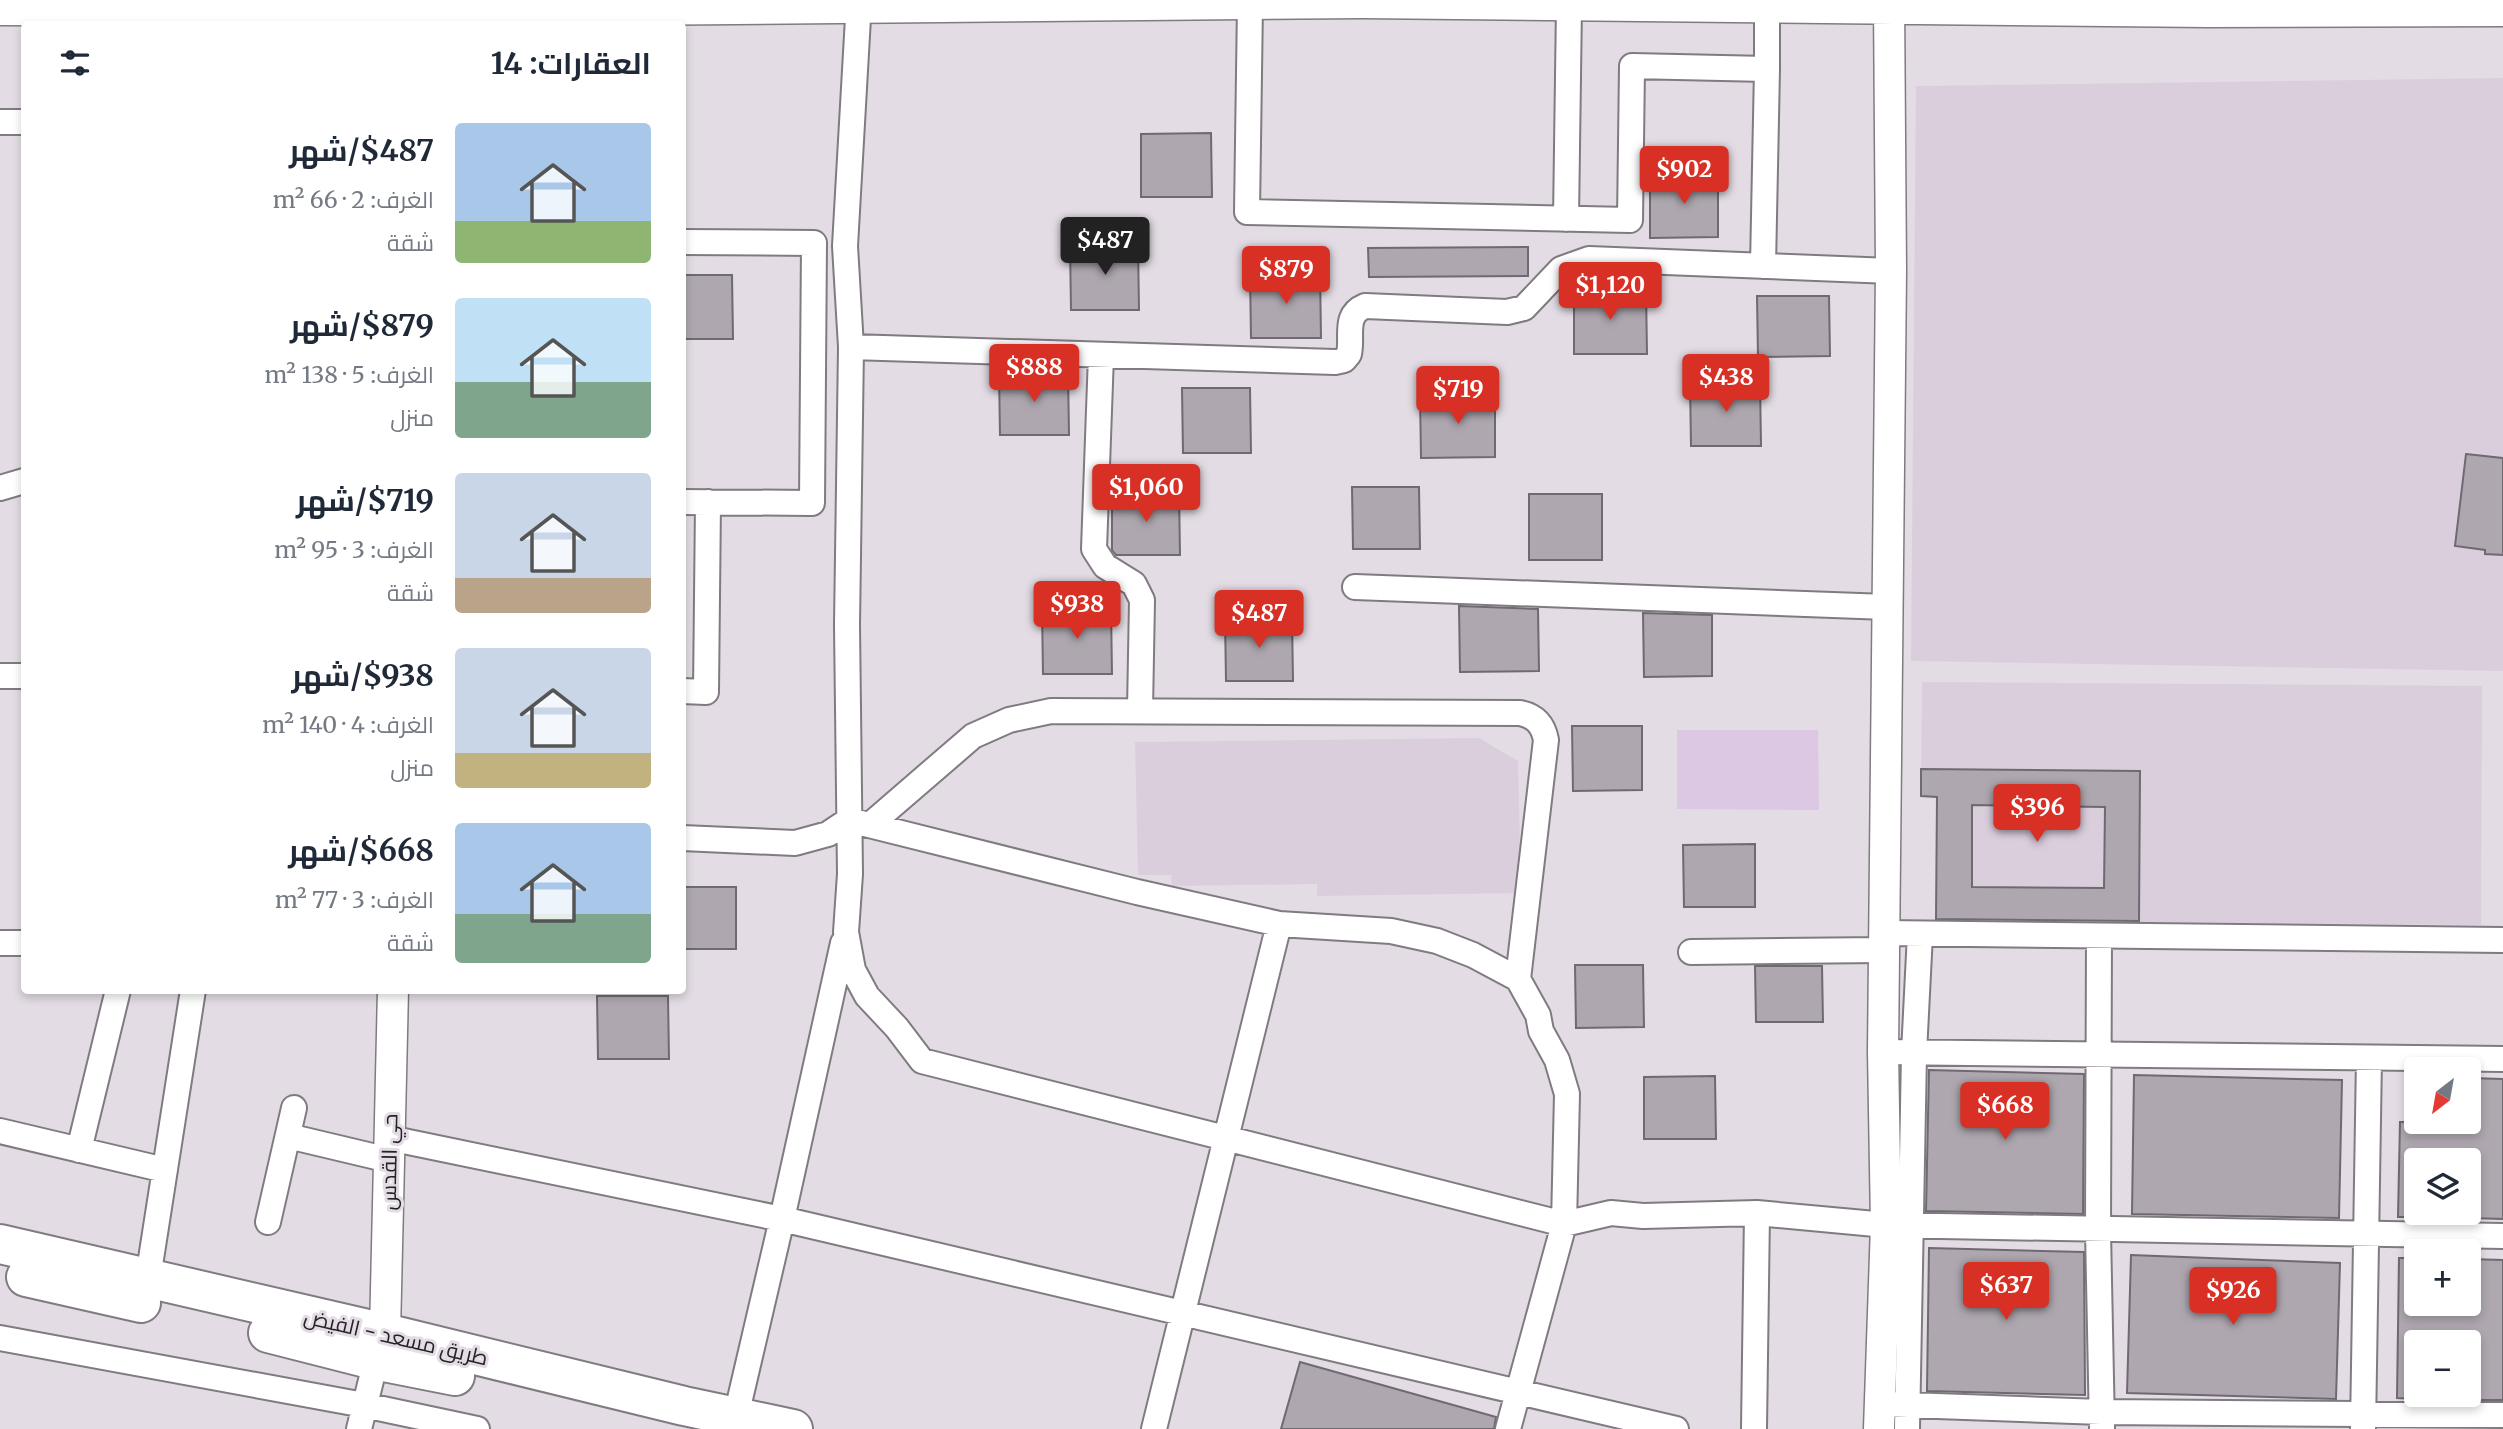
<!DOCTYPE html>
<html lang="ar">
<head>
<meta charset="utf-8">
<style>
  body { margin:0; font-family:Merriweather,Cairo,serif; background:#f6f6f7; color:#1f2937; direction:rtl; height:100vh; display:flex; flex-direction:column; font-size:26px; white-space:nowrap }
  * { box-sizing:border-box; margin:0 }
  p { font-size:23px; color:#747a83 }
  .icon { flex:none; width:38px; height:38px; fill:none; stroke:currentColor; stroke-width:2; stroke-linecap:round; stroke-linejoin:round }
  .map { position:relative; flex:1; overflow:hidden; direction:ltr }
  .side { position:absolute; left:21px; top:21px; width:665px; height:973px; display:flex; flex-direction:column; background:#fff; border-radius:7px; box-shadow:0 4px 10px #0003; direction:rtl }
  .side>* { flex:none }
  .needle { width:46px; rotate:211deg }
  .buttons { position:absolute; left:2404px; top:1057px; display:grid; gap:14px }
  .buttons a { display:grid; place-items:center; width:77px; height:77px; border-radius:7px; background:#fff; box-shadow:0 4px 10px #0003; font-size:35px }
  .price { position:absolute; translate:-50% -60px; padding:0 16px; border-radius:7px; background:#d93025; color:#fff; font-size:23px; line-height:46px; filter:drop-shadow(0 2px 4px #0008) }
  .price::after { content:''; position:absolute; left:50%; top:42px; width:21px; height:16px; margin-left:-10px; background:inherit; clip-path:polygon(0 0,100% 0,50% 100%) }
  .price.selected { background:#222; color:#fff }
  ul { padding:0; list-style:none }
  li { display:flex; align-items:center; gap:21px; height:175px; padding:0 35px }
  li span { display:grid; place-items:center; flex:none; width:196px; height:140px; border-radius:7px; color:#555 }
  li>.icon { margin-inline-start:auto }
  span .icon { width:84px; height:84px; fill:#fffc; stroke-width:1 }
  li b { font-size:30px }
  h2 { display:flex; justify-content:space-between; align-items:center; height:84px; padding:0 35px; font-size:30px }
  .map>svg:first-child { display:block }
  .built { fill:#dacedd }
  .grass { fill:#dcc8e2 }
  .building { fill:#aea7af; stroke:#6f6971; stroke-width:2; fill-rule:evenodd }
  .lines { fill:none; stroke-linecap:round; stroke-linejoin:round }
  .minor-casing { stroke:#807a81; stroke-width:28 }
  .tertiary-casing { stroke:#807a81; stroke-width:33 }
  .primary-casing { stroke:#807a81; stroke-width:42 }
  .minor { stroke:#fff; stroke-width:24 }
  .tertiary { stroke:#fff; stroke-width:30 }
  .primary { stroke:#fff; stroke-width:38 }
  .labels { text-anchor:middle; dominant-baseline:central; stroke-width:6; stroke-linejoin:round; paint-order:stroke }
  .street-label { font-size:21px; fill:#252225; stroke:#e3dce4 }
</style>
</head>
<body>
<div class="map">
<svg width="2503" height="1429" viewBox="0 0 2503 1429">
  <rect width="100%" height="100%" fill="#e3dce4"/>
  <path class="built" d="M2503 78V671L1911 661 1916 86Z
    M1922 682 2482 686 2481 925 1936 920 1937 797 1921 796Z
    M1479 738 1518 761 1521 893 1317 896V884L1172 886 1171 875H1138L1135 742Z"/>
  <path class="grass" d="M1677 730H1818L1819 810 1677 809Z"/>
  <path class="building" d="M1211 133 1212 197H1141V134Z
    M1650 175H1718V237L1650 238Z
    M1138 244 1139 310H1071L1070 245Z
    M1528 247V276L1369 277 1368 248Z
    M1320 273 1321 338H1251L1250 274Z
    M682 275H732L733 339H682Z
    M1646 289 1647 354H1574V290Z
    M1757 296H1829L1830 356 1758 357Z
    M999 372H1068L1069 435H1000Z
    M1760 381 1761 446H1691L1690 382Z
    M1182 388H1250L1251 453H1183Z
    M1420 394H1495V457L1421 458Z
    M2466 454 2503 458V555L2485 554V550L2455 546Z
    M1352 487H1419L1420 549H1353Z
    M1179 492 1180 555H1116L1112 550V493Z
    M1529 494H1602V560H1529Z
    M1459 606 1538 609 1539 671 1460 672Z
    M1042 608H1111L1112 674H1043Z
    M1643 613 1712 615V676L1644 677Z
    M1225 619H1292L1293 681H1226Z
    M1572 726H1642V790L1573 791Z
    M1921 769 2140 771 2139 921 1936 919 1937 797 1921 796ZM1972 805 2105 807 2104 888 1972 887Z
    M1755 844V907H1684L1683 845Z
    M682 887H736V949H682Z
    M1575 965H1643L1644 1027 1576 1028Z
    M1755 966H1822L1823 1022H1756Z
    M597 996H668L669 1059H598Z
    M1929 1070 2084 1074 2083 1214 1926 1211Z
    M2134 1075 2342 1080 2339 1218 2132 1214Z
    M1715 1076 1716 1139H1644V1077Z
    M2469 1078 2503 1079V1219L2469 1218V1160H2417V1217H2398L2400 1122H2469Z
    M1929 1248 2084 1252 2085 1395 1927 1391Z
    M2131 1255 2340 1263 2336 1399 2127 1393Z
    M2399 1258H2417V1304H2469V1259L2503 1260V1400H2469V1342H2417V1399L2397 1398Z
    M1300 1362 1496 1417 1494 1429H1281Z"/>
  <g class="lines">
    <g class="minor-casing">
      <path id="minor" d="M859 0 845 246 851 347 847 625 850 874 846 932 853 970 867 996 897 1028 922 1061 1564 1224 1611 1213 1643 1216 1757 1213 1886 1225 2503 1236
        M1250 4 1247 212 1630 220 1632 66 1767 69V6
        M0 122H24
        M1566 219 1569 5
        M682 242 814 243 812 503 682 502
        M1763 266 1767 69
        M851 347 1335 362 1344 360 1349 354C1353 336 1343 315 1365 306L1507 312 1524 308 1561 269 1589 259 1891 271
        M1101 355 1094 549 1105 566 1134 584 1142 600 1140 710
        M0 488 24 481
        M1355 587 1887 607
        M0 676H24
        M682 691 706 692 708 502
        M871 824 973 736 1009 720 1051 711 1520 713C1535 716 1543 724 1546 740L1518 979
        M682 838 795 843 828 834 849 820 1137 892 1279 924 1391 931 1437 941 1473 955 1518 979 1538 1015 1541 1031 1557 1060 1567 1094 1564 1224 1508 1429
        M1884 933 2503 940
        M2099 936 2098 1231 2102 1428
        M0 943H24
        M843 943 782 1219 1676 1429
        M1691 952 1883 950
        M1883 1052 2503 1059
        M0 1131 165 1170
        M288 1136 389 1160
        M389 1138 782 1219 736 1416
        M79 1150 118 990
        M268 1222 294 1108
        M148 1278 193 990
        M0 1338 364 1405 477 1429
        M1881 1404 2101 1412 2503 1415
        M2363 1428 2369 1058
        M359 1429 379 1348
        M1154 1429 1279 924
        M1754 1429 1757 1213
        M1907 1429 1914 1053 1920 934"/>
    </g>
    <g class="tertiary-casing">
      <path id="tertiary" d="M0 10 414 12 1362 3 2208 12 2503 11
        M385 1333 393 990
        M1879 1429 1886 1225 1883 1052 1891 271 1889 0"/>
    </g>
    <g class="primary-casing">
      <path id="primary" d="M0 1244 385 1333 684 1406 793 1429
        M26 1277 141 1303
        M268 1333 374 1360 455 1376"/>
    </g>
    <use href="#minor" class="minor"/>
    <use href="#tertiary" class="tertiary"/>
    <use href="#primary" class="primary"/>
  </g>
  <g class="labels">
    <g class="street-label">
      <text transform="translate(389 1162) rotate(-89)">حي القدس</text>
      <text transform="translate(396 1337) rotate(13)">طريق مسعد - الفيض</text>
    </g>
  </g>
</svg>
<div class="buttons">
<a><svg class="needle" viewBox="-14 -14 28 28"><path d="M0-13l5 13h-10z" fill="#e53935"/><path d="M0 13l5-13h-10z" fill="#747a83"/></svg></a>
<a><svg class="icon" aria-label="layers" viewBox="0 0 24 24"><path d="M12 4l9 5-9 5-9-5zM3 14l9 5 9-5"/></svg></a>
<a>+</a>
<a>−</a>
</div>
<b class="price" style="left:1684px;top:206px">$902</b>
<b class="price selected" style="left:1105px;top:277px">$487</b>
<b class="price" style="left:1286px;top:306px">$879</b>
<b class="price" style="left:1610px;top:322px">$1,120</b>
<b class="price" style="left:1034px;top:404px">$888</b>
<b class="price" style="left:1726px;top:414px">$438</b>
<b class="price" style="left:1458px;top:426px">$719</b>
<b class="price" style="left:1146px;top:524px">$1,060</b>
<b class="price" style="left:1077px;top:641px">$938</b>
<b class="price" style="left:1259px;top:650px">$487</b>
<b class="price" style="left:2037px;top:844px">$396</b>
<b class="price" style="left:2005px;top:1142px">$668</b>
<b class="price" style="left:2006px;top:1322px">$637</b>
<b class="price" style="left:2233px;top:1327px">$926</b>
<section class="side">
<h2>العقارات: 14<svg class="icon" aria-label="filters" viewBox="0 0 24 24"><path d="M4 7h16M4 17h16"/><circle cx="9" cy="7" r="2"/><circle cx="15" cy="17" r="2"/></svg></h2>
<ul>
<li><span style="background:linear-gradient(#a9c7e8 70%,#8fb573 0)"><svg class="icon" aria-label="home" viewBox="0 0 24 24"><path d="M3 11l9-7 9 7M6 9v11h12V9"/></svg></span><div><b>$487/شهر</b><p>الغرف: 2 · 66 m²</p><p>شقة</p></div></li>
<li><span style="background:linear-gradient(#bfe0f5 60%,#7fa58c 0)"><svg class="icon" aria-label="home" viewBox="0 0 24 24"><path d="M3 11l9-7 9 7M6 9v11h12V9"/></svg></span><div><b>$879/شهر</b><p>الغرف: 5 · 138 m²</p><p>منزل</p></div></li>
<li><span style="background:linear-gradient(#c9d6e8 75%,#b9a48a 0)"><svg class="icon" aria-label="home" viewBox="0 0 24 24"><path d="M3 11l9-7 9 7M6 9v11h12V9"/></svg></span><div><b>$719/شهر</b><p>الغرف: 3 · 95 m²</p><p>شقة</p></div></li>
<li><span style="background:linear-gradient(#c9d6e8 75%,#c2b280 0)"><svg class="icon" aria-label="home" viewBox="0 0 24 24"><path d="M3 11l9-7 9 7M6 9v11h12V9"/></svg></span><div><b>$938/شهر</b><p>الغرف: 4 · 140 m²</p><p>منزل</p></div></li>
<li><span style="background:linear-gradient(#a9c7e8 65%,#7fa58c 0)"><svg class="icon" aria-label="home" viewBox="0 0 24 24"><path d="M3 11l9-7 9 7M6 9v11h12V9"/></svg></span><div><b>$668/شهر</b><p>الغرف: 3 · 77 m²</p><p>شقة</p></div></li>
</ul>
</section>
</div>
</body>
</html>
